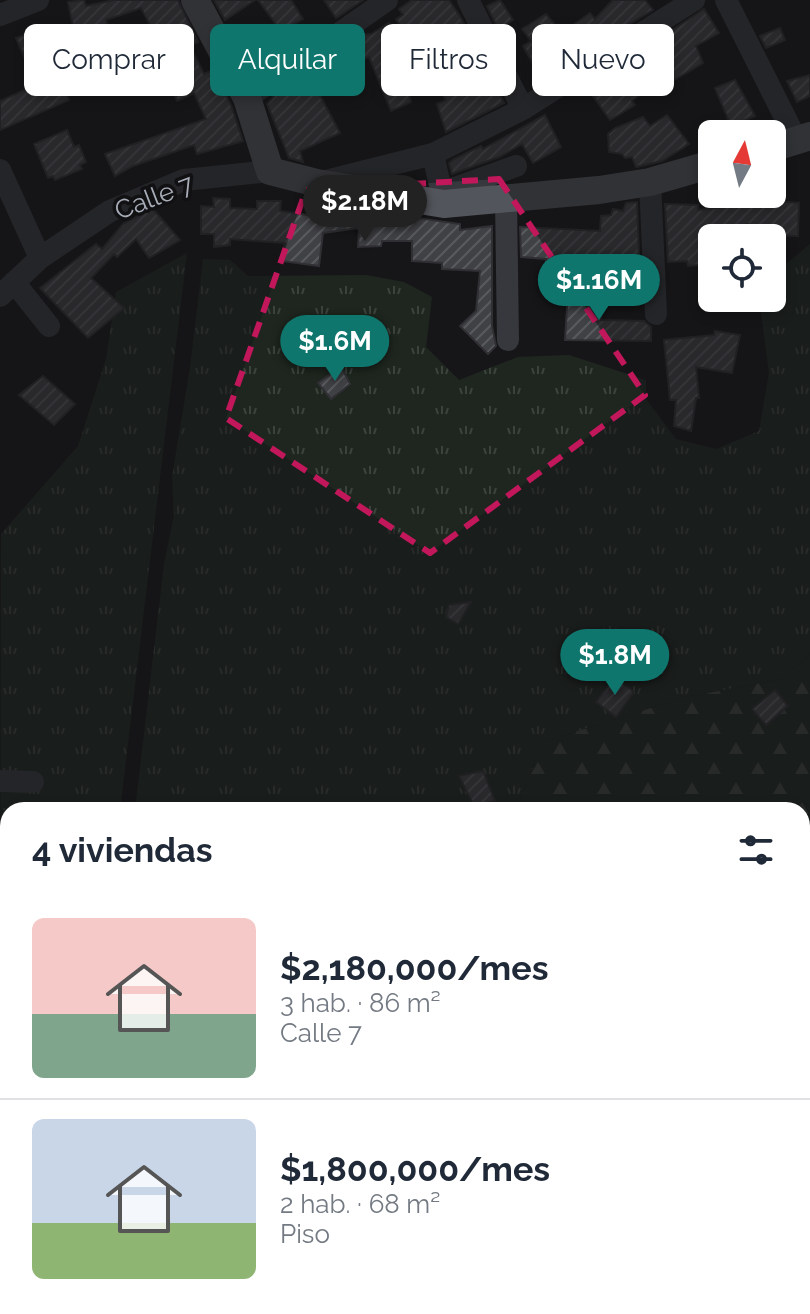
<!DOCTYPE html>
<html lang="es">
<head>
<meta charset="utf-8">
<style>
  body { margin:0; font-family:Raleway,sans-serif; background:#f6f6f7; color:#1f2937; height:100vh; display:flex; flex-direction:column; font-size:30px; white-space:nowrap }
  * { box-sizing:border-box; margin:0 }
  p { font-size:26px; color:#747a83 }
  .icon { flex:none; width:44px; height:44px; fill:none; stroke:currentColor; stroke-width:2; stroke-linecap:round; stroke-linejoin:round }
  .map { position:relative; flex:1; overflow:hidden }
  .drawer { position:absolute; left:0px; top:802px; width:810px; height:512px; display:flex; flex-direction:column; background:#fff; border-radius:24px 24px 0 0; box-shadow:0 4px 12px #0003 }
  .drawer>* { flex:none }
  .top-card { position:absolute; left:24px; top:24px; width:762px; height:72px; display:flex; gap:16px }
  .needle { width:52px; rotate:7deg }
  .buttons { position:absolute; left:698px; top:120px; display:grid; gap:16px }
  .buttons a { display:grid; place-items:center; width:88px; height:88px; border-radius:12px; background:#fff; box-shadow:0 4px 12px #0003; font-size:40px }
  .price { position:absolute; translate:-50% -68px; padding:0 18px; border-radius:28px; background:#0f766e; color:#fff; font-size:26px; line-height:52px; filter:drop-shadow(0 2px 4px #0008) }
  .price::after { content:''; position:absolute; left:50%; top:48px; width:24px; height:18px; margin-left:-12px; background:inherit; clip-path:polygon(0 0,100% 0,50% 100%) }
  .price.selected { background:#222; color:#fff }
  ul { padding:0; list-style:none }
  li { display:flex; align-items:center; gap:24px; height:200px; padding:0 32px }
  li+li { border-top:2px solid #e0e1e3 }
  li span { display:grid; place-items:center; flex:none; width:224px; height:160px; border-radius:12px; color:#555 }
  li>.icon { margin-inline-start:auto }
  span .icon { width:96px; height:96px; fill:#fffc; stroke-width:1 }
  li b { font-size:34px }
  h2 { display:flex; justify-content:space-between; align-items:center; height:96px; padding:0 32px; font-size:34px }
  .chip { padding:0 28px; border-radius:12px; background:#fff; box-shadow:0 4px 12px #0003; font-size:28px; line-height:72px }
  .chip.selected { background:#0f766e; color:#fff }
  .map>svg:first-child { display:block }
  .grass { fill:url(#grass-tufts) }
  .forest { fill:url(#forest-firs) }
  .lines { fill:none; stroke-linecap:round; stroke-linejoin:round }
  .stream { stroke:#2c353c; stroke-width:5 }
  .building { fill:url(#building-hatch); stroke:#303034; stroke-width:2; fill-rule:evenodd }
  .minor { stroke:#37383d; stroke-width:22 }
  .major { stroke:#53555c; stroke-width:28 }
  .marked { fill:none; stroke:#c2185b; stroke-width:6; stroke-dasharray:16 10; stroke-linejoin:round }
  .labels { text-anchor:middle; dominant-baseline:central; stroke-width:7; stroke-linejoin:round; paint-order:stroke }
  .street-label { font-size:26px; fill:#a8adb8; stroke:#111113 }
</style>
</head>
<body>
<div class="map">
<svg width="810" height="1314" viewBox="0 0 810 1314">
  <defs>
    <pattern id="grass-tufts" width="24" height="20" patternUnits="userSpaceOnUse" patternTransform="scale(2)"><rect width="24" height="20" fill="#1e261f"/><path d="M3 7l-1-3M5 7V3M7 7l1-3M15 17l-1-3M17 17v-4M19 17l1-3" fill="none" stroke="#3c433d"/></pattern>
    <pattern id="forest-firs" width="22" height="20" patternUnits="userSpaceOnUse" patternTransform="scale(2)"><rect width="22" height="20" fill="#1e261f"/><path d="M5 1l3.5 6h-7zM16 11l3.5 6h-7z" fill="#3c433d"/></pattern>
    <pattern id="building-hatch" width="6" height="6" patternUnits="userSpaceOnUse" patternTransform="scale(2)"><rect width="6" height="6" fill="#404145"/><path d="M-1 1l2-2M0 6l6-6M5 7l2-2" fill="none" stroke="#595a5e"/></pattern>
  </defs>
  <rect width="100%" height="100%" fill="#161618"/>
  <path class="grass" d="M810 244V654L782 679 686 697 542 742 516 810H135L164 564 174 515 172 477 190 367 203 259 230 260 248 276 366 275 404 282 432 297 426 347 459 380 518 357 569 355 646 380V399L676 439 716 449 759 431 769 373 759 298H772V276Z
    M187 253 120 810H8V996L0 995 1 534 78 446 106 359 116 292Z
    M0 1025H8V1306H194L190 1314H0Z
    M810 1184V1314H678L687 1306H802V1192Z"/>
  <path class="forest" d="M810 654V1184L802 1192V810H516L542 742 686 697 782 679Z
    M194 1306H687L678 1314H190Z"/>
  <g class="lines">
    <path class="stream" d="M102 1314 115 1306"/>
  </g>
  <path class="building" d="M84 0 86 6 114 0H178L198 42 190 46 204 74 213 70 231 105 243 141 197 154 194 145 133 166 115 176 105 154 206 119 194 93 177 101 169 82 154 90 148 78 117 81 118 91 104 93 99 53 85 55 83 44 77 45 68 2ZM141 8 156 36 145 42 153 58 115 62 106 20Z
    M214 0H255L225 20Z
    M258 0H291L303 19 281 31Z
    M324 0H363L336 18Z
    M412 0H449L461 18 504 103 446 132 437 104 446 100 396 19 403 15 399 9Z
    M500 0 513 20 498 29 487 6Z
    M613 0H645L653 10 609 36 607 34 542 80 523 46 531 41 522 29 546 14 562 33 590 13 595 19Z
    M704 9 719 33 696 46 703 63 674 80 656 41Z
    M389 23 411 102 391 111 369 57 339 68 333 57 363 35 371 34Z
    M780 28 785 40 766 48 760 36Z
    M40 29 69 100 0 130V101L36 85 16 38Z
    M640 66 653 84 632 101 635 105 610 120 590 92 615 76 617 80Z
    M308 73 340 133 300 151 303 162 289 158 267 104 275 95Z
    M810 75V96L797 102 787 81Z
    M735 80 755 116 731 126 715 88Z
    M545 115 561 147 533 163 522 144 499 157 452 174 449 163 454 159 481 146 483 149Z
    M667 115 689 144 662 161 636 167 632 157 625 158 622 154 609 152 608 134 615 128 643 117 650 126Z
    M67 130 74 147 79 145 86 162 80 165 82 169 55 180 53 176 48 178 34 144Z
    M213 198 230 199V208L257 209V201H281L280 211 307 215 309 202 326 204 324 218 360 215 361 210 460 224V230L492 226V326L496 346 488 354 460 326 476 311 480 271 442 269V263L412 261V241H382L381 246 358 247 359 228 323 233 319 266 282 261 285 243 230 239V245L214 247V234H201V206L214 207Z
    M736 198 799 203 798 236 767 235 769 238H746L748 224 713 232 712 264 688 266 687 261 668 262 665 204 698 205V210L736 206Z
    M637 202 639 255 599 259 598 266 575 264 572 292 544 289 546 259 521 257 520 227 600 231 601 216 611 215 613 209 623 211 626 203Z
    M152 208 180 240 149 258 136 239 117 257 114 254 91 278 124 308 88 338 40 288 96 244 102 249 123 224Z
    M568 292 603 294 601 320 644 321 651 327V341L565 340Z
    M715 331 740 335 732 373 696 367 699 398H696L691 431 674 426 676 400H670L664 340 714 335Z
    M341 366 350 384 331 399 318 383Z
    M43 376 75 404 54 425 19 395Z
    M471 602 458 624 446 617 449 605Z
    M615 677 634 692 616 717 596 702Z
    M775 690 788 706 766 725 752 709Z
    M483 771 495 801 474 806 459 776Z"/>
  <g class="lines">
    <path class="minor" d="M468 0 523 109
      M726 0 797 141
      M0 15 38 0
      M247 98 387 0
      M433 154 444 204
      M0 170 40 258
      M322 182 433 154 523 109 694 0
      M650 182 656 314
      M441 193 516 166
      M506 199 508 340
      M14 282 49 326
      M0 296 40 258 110 211 184 180 270 171
      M0 781 33 782"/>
    <path class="major" d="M195 0 247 98 270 171 317 183 444 204 599 190 650 182 712 164
      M772 148 810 136"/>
  </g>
  <path d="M0 0H810V1314H0ZM499 179 645 395 430 553 226 418 306 190Z" fill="#161618" fill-opacity=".55" fill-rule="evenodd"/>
  <path class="marked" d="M499 179 645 395 430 553 226 418 306 190Z"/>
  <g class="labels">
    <g class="street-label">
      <text transform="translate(154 197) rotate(-21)">Calle 7</text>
    </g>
  </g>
</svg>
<div class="buttons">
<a><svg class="needle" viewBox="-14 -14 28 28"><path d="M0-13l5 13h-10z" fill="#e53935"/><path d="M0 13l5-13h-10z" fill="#747a83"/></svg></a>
<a><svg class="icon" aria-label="locate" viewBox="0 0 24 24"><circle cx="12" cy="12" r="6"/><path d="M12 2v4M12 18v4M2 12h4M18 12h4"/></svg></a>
</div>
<b class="price selected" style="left:365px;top:243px">$2.18M</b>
<b class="price" style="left:599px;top:322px">$1.16M</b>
<b class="price" style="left:335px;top:383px">$1.6M</b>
<b class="price" style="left:615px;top:697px">$1.8M</b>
<div class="top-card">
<a class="chip">Comprar</a>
<a class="chip selected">Alquilar</a>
<a class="chip">Filtros</a>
<a class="chip">Nuevo</a>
</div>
<section class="drawer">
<h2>4 viviendas<svg class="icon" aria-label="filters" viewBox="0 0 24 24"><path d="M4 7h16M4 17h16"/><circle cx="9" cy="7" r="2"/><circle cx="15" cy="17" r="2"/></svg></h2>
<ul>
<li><span style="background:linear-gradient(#f6c9c9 60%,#7fa58c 0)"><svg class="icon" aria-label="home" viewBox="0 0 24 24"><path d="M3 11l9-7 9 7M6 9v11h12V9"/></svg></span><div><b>$2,180,000/mes</b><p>3 hab. · 86 m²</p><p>Calle 7</p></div></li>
<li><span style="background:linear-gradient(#c9d6e8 65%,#8fb573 0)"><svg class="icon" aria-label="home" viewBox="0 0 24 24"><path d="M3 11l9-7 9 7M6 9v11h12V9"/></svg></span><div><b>$1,800,000/mes</b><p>2 hab. · 68 m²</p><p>Piso</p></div></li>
</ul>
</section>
</div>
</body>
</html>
